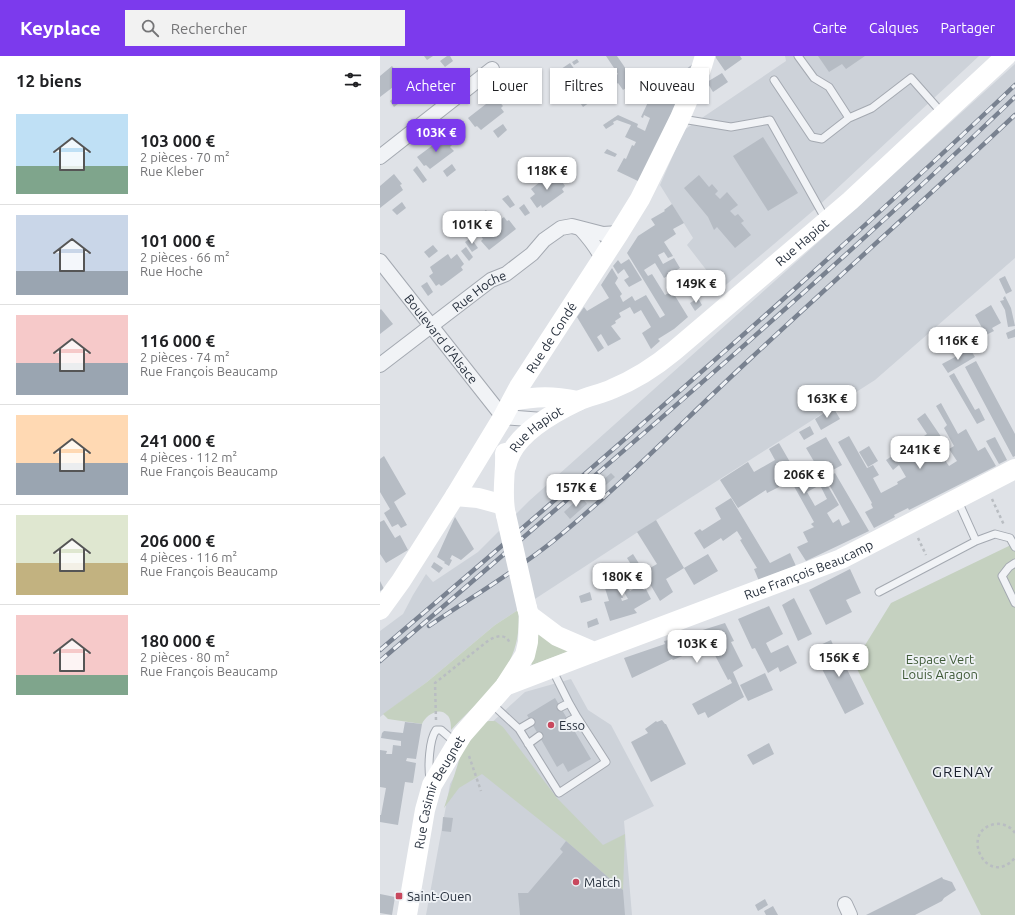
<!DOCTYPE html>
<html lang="fr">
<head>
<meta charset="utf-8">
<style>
  body { margin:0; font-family:Ubuntu,sans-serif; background:#f2f2f2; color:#202124; height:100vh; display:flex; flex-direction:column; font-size:15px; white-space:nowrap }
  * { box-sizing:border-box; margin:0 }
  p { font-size:13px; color:#757577 }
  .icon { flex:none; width:22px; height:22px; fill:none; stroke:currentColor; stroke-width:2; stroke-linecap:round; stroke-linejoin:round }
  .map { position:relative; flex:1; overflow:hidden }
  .drawer { display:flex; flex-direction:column; background:#fff; width:380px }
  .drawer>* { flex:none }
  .banner { position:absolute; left:12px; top:12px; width:380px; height:36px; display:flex; gap:8px }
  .price { position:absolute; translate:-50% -34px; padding:0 9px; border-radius:8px; background:#fff; color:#222; font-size:13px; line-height:26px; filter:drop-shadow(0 1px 2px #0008) }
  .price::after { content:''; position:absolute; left:50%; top:24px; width:12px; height:9px; margin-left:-6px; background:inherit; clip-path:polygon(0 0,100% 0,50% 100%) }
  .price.current { background:#7c3aed; color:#fff }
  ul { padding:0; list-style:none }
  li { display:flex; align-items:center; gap:12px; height:100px; padding:0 16px }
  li+li { border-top:1px solid #e0e0e0 }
  li span { display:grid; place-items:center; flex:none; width:112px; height:80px; border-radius:0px; color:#555 }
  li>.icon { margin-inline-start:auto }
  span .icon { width:48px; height:48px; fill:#fffc; stroke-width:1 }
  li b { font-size:17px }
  h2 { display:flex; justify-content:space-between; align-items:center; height:48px; padding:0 16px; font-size:17px }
  .tag { padding:0 14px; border-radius:0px; background:#fff; box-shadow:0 1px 3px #0004; font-size:14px; line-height:36px }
  .tag.current { background:#7c3aed; color:#fff }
  header { display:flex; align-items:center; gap:24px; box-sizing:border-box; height:56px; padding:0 20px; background:#7c3aed; color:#fff }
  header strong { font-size:19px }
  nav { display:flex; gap:22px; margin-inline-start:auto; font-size:14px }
  .search { width:280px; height:36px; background:#f2f2f2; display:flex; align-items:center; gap:10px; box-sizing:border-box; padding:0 14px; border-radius:0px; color:#757577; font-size:15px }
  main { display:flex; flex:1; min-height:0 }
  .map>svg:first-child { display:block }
  .built { fill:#cdd2d9 }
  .green { fill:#c5d1c0 }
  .building { fill:#b6bcc4; fill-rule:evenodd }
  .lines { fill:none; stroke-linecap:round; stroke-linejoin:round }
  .lane-casing { stroke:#a4a9b1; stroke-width:9 }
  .street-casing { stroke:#a4a9b1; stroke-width:16 }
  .path { stroke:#b9bdc2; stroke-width:2.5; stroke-dasharray:3 3; stroke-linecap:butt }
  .lane { stroke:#f1f3f6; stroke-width:7 }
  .street { stroke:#f1f3f6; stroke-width:14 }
  .secondary { stroke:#fff; stroke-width:20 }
  .rail-casing { stroke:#798290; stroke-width:4.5 }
  .rail { stroke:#eef1f5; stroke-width:3; stroke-dasharray:9; stroke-linecap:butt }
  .secondary-bridge { stroke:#fff; stroke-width:20 }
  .poi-dot { fill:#c8485e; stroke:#eef1f5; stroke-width:1.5 }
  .labels { text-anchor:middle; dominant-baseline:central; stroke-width:3.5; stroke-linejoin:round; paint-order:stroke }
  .street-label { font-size:13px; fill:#28313e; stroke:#eef1f5 }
  .park-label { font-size:13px; fill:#3e5936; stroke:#eef1f5 }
  .poi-label { font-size:13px; fill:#28313e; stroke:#eef1f5; text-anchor:start }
  .quarter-label { font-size:15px; letter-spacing:1px; fill:#1b222f; stroke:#eef1f5 }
</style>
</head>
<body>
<header>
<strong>Keyplace</strong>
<div class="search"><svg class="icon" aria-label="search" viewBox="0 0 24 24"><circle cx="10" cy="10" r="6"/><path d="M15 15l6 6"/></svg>Rechercher</div>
<nav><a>Carte</a><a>Calques</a><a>Partager</a></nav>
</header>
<main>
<section class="drawer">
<h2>12 biens<svg class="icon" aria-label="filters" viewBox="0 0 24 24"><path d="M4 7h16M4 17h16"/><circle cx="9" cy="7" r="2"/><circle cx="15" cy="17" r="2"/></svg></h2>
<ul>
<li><span style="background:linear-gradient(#bfe0f5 65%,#7fa58c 0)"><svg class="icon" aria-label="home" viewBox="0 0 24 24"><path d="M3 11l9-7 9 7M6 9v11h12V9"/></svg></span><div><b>103 000 €</b><p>2 pièces · 70 m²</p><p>Rue Kleber</p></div></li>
<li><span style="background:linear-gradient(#c9d6e8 70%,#9aa5b1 0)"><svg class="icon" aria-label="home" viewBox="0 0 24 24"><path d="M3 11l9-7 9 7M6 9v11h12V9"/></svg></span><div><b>101 000 €</b><p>2 pièces · 66 m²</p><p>Rue Hoche</p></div></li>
<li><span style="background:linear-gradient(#f6c9c9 60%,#9aa5b1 0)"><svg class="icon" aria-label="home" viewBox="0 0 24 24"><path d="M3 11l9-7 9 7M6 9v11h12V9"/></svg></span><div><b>116 000 €</b><p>2 pièces · 74 m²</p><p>Rue François Beaucamp</p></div></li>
<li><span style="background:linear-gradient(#ffd9b3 60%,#9aa5b1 0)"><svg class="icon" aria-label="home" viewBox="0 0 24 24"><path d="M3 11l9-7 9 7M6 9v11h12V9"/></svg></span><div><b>241 000 €</b><p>4 pièces · 112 m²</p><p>Rue François Beaucamp</p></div></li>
<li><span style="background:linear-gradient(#dfe7d0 60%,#c2b280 0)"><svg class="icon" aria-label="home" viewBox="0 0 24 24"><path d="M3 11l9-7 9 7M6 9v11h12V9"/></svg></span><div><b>206 000 €</b><p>4 pièces · 116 m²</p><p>Rue François Beaucamp</p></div></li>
<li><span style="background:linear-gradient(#f6c9c9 75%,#7fa58c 0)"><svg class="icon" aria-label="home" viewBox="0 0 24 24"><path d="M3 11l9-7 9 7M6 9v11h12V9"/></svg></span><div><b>180 000 €</b><p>2 pièces · 80 m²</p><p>Rue François Beaucamp</p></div></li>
</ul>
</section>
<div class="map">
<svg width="635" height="859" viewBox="0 0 635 859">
  <rect width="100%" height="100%" fill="#dfe2e7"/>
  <path class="built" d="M405 0H599L434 154 341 233 307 189 313 182 280 129 304 74 406 5Z
    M635 8V202L495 324 304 446 115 569 47 626 0 661V575L23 558 33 539 46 518 53 526 98 496 149 445 453 173Z
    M191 623 208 654 231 669 274 750 244 765 252 859H46L70 728 97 680 145 636Z"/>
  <path class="green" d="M635 487V859H601L474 607 511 547Z
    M138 554C144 610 106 637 71 674 71 670 71 662 67 659 59 650 45 660 42 668L8 663 3 658 47 626 115 569Z
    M162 578 186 594 187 596 152 609 151 607 157 582 158 579Z
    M109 665H115L123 671 177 742 223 789 245 778 243 834 186 785 102 718 79 732 64 752 81 698 103 666Z"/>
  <path class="building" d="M44 0H53L47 4Z
    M67 0H70L73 5 65 11 60 5Z
    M226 0H237L255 26 243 34 238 27 203 51 178 15 190 7 201 22 198 24 205 36 232 19 233 21 238 18Z
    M336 0H360L362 3 345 15 336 2Z
    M438 0H485L466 13 462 8 449 16Z
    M197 3 199 6 194 9 192 6Z
    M314 7 307 24 303 23 307 14H305Z
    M12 10 19 19 17 21 21 25 0 41V20Z
    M342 17 348 26 333 36 327 26Z
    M295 24 305 28 260 126 237 115 244 102 246 103 252 89 254 90 256 86 245 81 251 69 237 64 233 66 234 68 226 73 223 69 238 59 258 68 257 71 265 75 270 62 264 59 263 62 261 61 270 42 273 43 274 41 279 43 282 37 278 35 279 32 281 33 286 29 292 31Z
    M18 38 23 44 14 51 10 45Z
    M115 41 123 50 121 52 124 56 101 74 97 70 95 71 88 62Z
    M123 68 127 74 118 82 113 75Z
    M75 72 82 82 77 86 70 76Z
    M65 80 72 89 70 91 74 95 50 113 46 109 44 110 37 101Z
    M383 81 418 137 388 155 353 100Z
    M227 93 237 98 235 101 224 97Z
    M72 108 76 114 67 121 63 115Z
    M37 110 47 124 43 127 33 114Z
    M154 110 158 117 150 123 145 117Z
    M14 118 22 128 20 129 23 134 0 152V130Z
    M169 119 173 124 178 120 185 130 182 133 184 136 162 152 161 149 157 152 150 142 155 138 151 133Z
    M319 119 329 131 332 128 338 135 335 138 340 143 347 136 358 149 350 155 355 160 358 158 364 165 361 167 371 179 355 192 337 171 334 174 328 161 304 132Z
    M128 139 135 149 130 152 122 143Z
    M22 146 26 152 17 159 12 154Z
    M144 148 150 157 145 160 139 152Z
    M292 148 304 167 293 173 296 178 284 186 293 200 288 202 284 196 278 199 283 208 294 202 300 212 284 222 275 207 264 214 268 220 272 218 285 239 292 235 308 261 294 273 278 283 280 285 271 293 262 277 271 271 261 254 254 258 250 251 239 257 241 261 235 265 236 267 231 270 241 283 228 290 221 278 217 281 224 292 218 296 197 261 204 251 207 255 229 242 221 229 232 212 238 222 235 227 242 238 240 240 243 246 252 240 255 245 266 239 280 262 285 259 247 197 258 180 275 169 271 163 285 155 284 154Z
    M106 154 110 159 101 166 97 161Z
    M124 161 127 165 129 164 136 173 109 194 101 185 103 183 100 179Z
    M91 182 98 192 92 196 85 186Z
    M53 189 58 195 49 202 44 196Z
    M86 191 93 201 89 205 81 195Z
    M68 198 71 203 77 198 84 208 81 211 83 214 63 229 61 230 59 228 56 230 49 220 53 217 50 211Z
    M249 203 262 224 249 231 244 224 249 221 244 213 238 218 233 210 238 204 241 208Z
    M625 220 632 235 626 238 619 223Z
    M47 226 53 236 48 240 41 230Z
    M625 240 631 252 635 270 628 271 625 254 620 245 624 244 623 242Z
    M318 242 322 249 315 255 310 247Z
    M611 249 621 267 612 272 614 275 606 279 595 259Z
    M1 253 13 268 0 278V254Z
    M583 273 586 277 581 279 579 275Z
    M635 273V281L628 283 626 277Z
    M590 293 595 301 568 317 562 308Z
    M596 305 635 378V400L633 401 585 311Z
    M574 317 595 354 599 352 605 364 597 368 569 320Z
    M561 347 578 378 586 373 598 395 605 391 616 410 529 454 528 452 514 459 515 461 494 472 485 456 493 452 491 448 492 447 458 386 469 380 487 412 493 409 499 419 493 422 501 437 518 428 517 426 526 421 519 409 513 414 506 404 512 400V401L547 378 537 363 545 357 564 385 556 391 569 410 577 405 569 393 574 390 564 372 567 369 556 350Z
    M453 351 460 363 441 374 435 363Z
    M430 370 434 378 424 384 419 376Z
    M446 381 462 409 442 420 459 449 447 457 453 467 459 463 462 470 470 466 446 423 455 417 489 475 426 505 417 491 428 486 423 476 434 471 431 468 434 466 411 425 387 437 386 434 358 452 340 424 368 406 374 416 395 404 389 393 399 387 418 420 421 418 422 422 439 414 426 392ZM440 429 447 443 435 450 427 436Z
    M615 381 627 404 619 408 606 385Z
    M489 390 498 405 488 411 479 396Z
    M4 400 26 438 14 446 27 469 21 472 18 468 12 471 4 457 10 453 0 436V403Z
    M231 417 235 421 220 434 216 430Z
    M201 440 207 448 190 463 184 456Z
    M351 442 390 507 410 497 416 510 379 525 374 513 377 512 360 484 362 483 357 475 343 485 341 482 324 493 314 477 320 473 322 475 341 463 335 452Z
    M75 461 94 493 81 504 72 499 70 503 72 504 69 510 64 507 65 506 57 501Z
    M4 464 15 482 20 479 28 494 6 507 0 498V466Z
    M276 464 304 512 286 523 293 536 280 545 263 516 277 508 257 476Z
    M253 498 263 514 257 518 247 502Z
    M328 498 338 515 314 529 304 512Z
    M54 506 63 512 59 517 51 511Z
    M229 510 239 536 241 535 243 542H241L242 545 248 543 239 527 244 525 250 535 260 529 264 534 266 533 271 543 254 553 257 557 230 565 224 546 229 545 219 513Z
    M470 513 481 537 466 544 472 556 446 569 429 534Z
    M0 525 4 533 0 535Z
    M210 536 212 544 201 547 199 540Z
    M414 542 432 578 418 585 402 549Z
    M389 550 403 578 386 587 391 597 408 589 417 607 400 616 398 611 388 617 375 592 372 593 358 563Z
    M217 562 219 568 208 572 207 566Z
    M345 567 354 585 351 586 363 610 353 616 364 641 328 662 325 656 318 659 312 648 352 627 350 623 348 624 328 586 305 593 307 598 293 604 292 603 252 622 244 602 285 588 284 585 297 582Z
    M451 584 457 598 459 597 484 648 465 658 439 607 435 609 432 603 442 598 438 590Z
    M385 617 393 634 368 645 360 629Z
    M175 642 211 703 188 716 183 707 177 711 147 659Z
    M282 664 285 668H286L306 708 271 726 251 686 268 677 265 673 276 665 277 666Z
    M25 666 42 668 36 703 27 702 26 705 36 707 33 727 25 726 18 769 0 766V759H1L6 732 0 731V694L7 695 6 698H12L13 689 21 690V685L1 682 2 677 4 675 23 677Z
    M389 687 394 698 373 709 367 699Z
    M63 761 73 762 71 776 62 775Z
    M186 785 243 834 245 859H140L138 837H148L183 796 180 793Z
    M562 821 563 823 572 826 576 834 564 842 562 845 535 859H486Z
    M0 838 15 841 12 859 0 857Z
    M385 843 388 849 378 855 375 849Z
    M393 850 398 859H386L384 855Z"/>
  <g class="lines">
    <g class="lane-casing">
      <path id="lane" d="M418 0 434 22 449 31 469 62
        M394 24 432 81 442 83 469 62 492 52 531 22 562 57
        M302 63 351 71 390 64 446 164
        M596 485 615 478 630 482 635 491
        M635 507 629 511 622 520 635 547
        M499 536 596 485 578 445
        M172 613 189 647 181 651
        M112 648 139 673 151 666
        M189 665 197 661 189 647
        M139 673 179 737 226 706 197 661
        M148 688 159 680
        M50 723C48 711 49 684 56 674H61L76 687"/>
    </g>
    <g class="street-casing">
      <g id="street">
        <path d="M0 101 112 13"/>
        <path d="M201 173C209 182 217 191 222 203"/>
        <path id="s1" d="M0 205 123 361 163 364"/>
        <path id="s2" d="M0 309 111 224 126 218 152 198 164 184 181 172 192 170 223 178 239 177"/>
        <path d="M465 848 470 859"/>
      </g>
    </g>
    <path class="path" d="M612 443 624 469
      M538 482 546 499
      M56 664 55 627 109 584C117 580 125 577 130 587
      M89 700 101 735
      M635 777C631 771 623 767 616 768 578 773 606 834 635 802"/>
    <use href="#lane" class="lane"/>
    <use href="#street" class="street"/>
    <g class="secondary">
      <path d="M132 345C157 340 173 340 198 345"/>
      <path d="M125 397C126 417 121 439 126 459"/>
      <path id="s3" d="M126 411C127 406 129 401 131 397 143 374 175 356 198 345 209 340 221 338 232 333 254 324 276 310 294 295L470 145 626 0"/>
      <path d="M75 440 98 442 124 449"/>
      <path id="s4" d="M0 554 21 525 75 440 123 361 139 331 239 177 260 143 300 62 321 13 325 0"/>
      <path id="s5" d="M149 559 177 580 214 596 461 503 635 413"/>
      <path d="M125 630 214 596"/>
      <path id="s6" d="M27 859 45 754 52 729 82 679 125 630 145 599 148 586 149 559 147 552"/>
    </g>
    <g class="rail-casing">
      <path id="rail" d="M49 570C90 542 133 517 172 486 242 429 304 364 370 303 458 221 548 141 635 59
        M0 594C141 474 281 353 419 229 492 163 564 97 635 29
        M0 605C214 420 431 237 635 41"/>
    </g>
    <use href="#rail" class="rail"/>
    <path class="secondary-bridge" d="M126 459 147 552"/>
  </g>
  <g class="poi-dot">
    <circle cx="171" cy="669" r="4"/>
    <circle cx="196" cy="826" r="4"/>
    <rect x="15" y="836" width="8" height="8" rx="2"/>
  </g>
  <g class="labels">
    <g class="street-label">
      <text stroke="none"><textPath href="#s3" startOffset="378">Rue Hapiot</textPath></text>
      <text stroke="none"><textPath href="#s2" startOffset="124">Rue Hoche</textPath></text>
      <text stroke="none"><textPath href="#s4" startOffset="322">Rue de Condé</textPath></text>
      <text stroke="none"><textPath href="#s1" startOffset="99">Boulevard d'Alsace</textPath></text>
      <text stroke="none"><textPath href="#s3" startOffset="50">Rue Hapiot</textPath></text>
      <text stroke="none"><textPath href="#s5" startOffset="305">Rue François Beaucamp</textPath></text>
      <text stroke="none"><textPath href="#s6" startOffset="128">Rue Casimir Beugnet</textPath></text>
    </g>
    <g class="park-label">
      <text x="560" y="603">Espace Vert<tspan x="560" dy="15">Louis Aragon</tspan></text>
    </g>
    <g class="poi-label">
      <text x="179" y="669">Esso</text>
      <text x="204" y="826">Match</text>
      <text x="27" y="840">Saint-Ouen</text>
    </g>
    <g class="quarter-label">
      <text x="583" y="715">GRENAY</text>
    </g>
  </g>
</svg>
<b class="price current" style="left:56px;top:97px">103K €</b>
<b class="price" style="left:167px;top:135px">118K €</b>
<b class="price" style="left:92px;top:189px">101K €</b>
<b class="price" style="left:316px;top:248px">149K €</b>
<b class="price" style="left:578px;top:305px">116K €</b>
<b class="price" style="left:447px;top:363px">163K €</b>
<b class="price" style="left:540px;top:414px">241K €</b>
<b class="price" style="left:424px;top:439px">206K €</b>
<b class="price" style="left:196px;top:452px">157K €</b>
<b class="price" style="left:242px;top:541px">180K €</b>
<b class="price" style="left:317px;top:608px">103K €</b>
<b class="price" style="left:459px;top:622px">156K €</b>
<div class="banner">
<a class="tag current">Acheter</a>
<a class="tag">Louer</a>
<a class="tag">Filtres</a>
<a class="tag">Nouveau</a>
</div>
</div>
</main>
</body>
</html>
